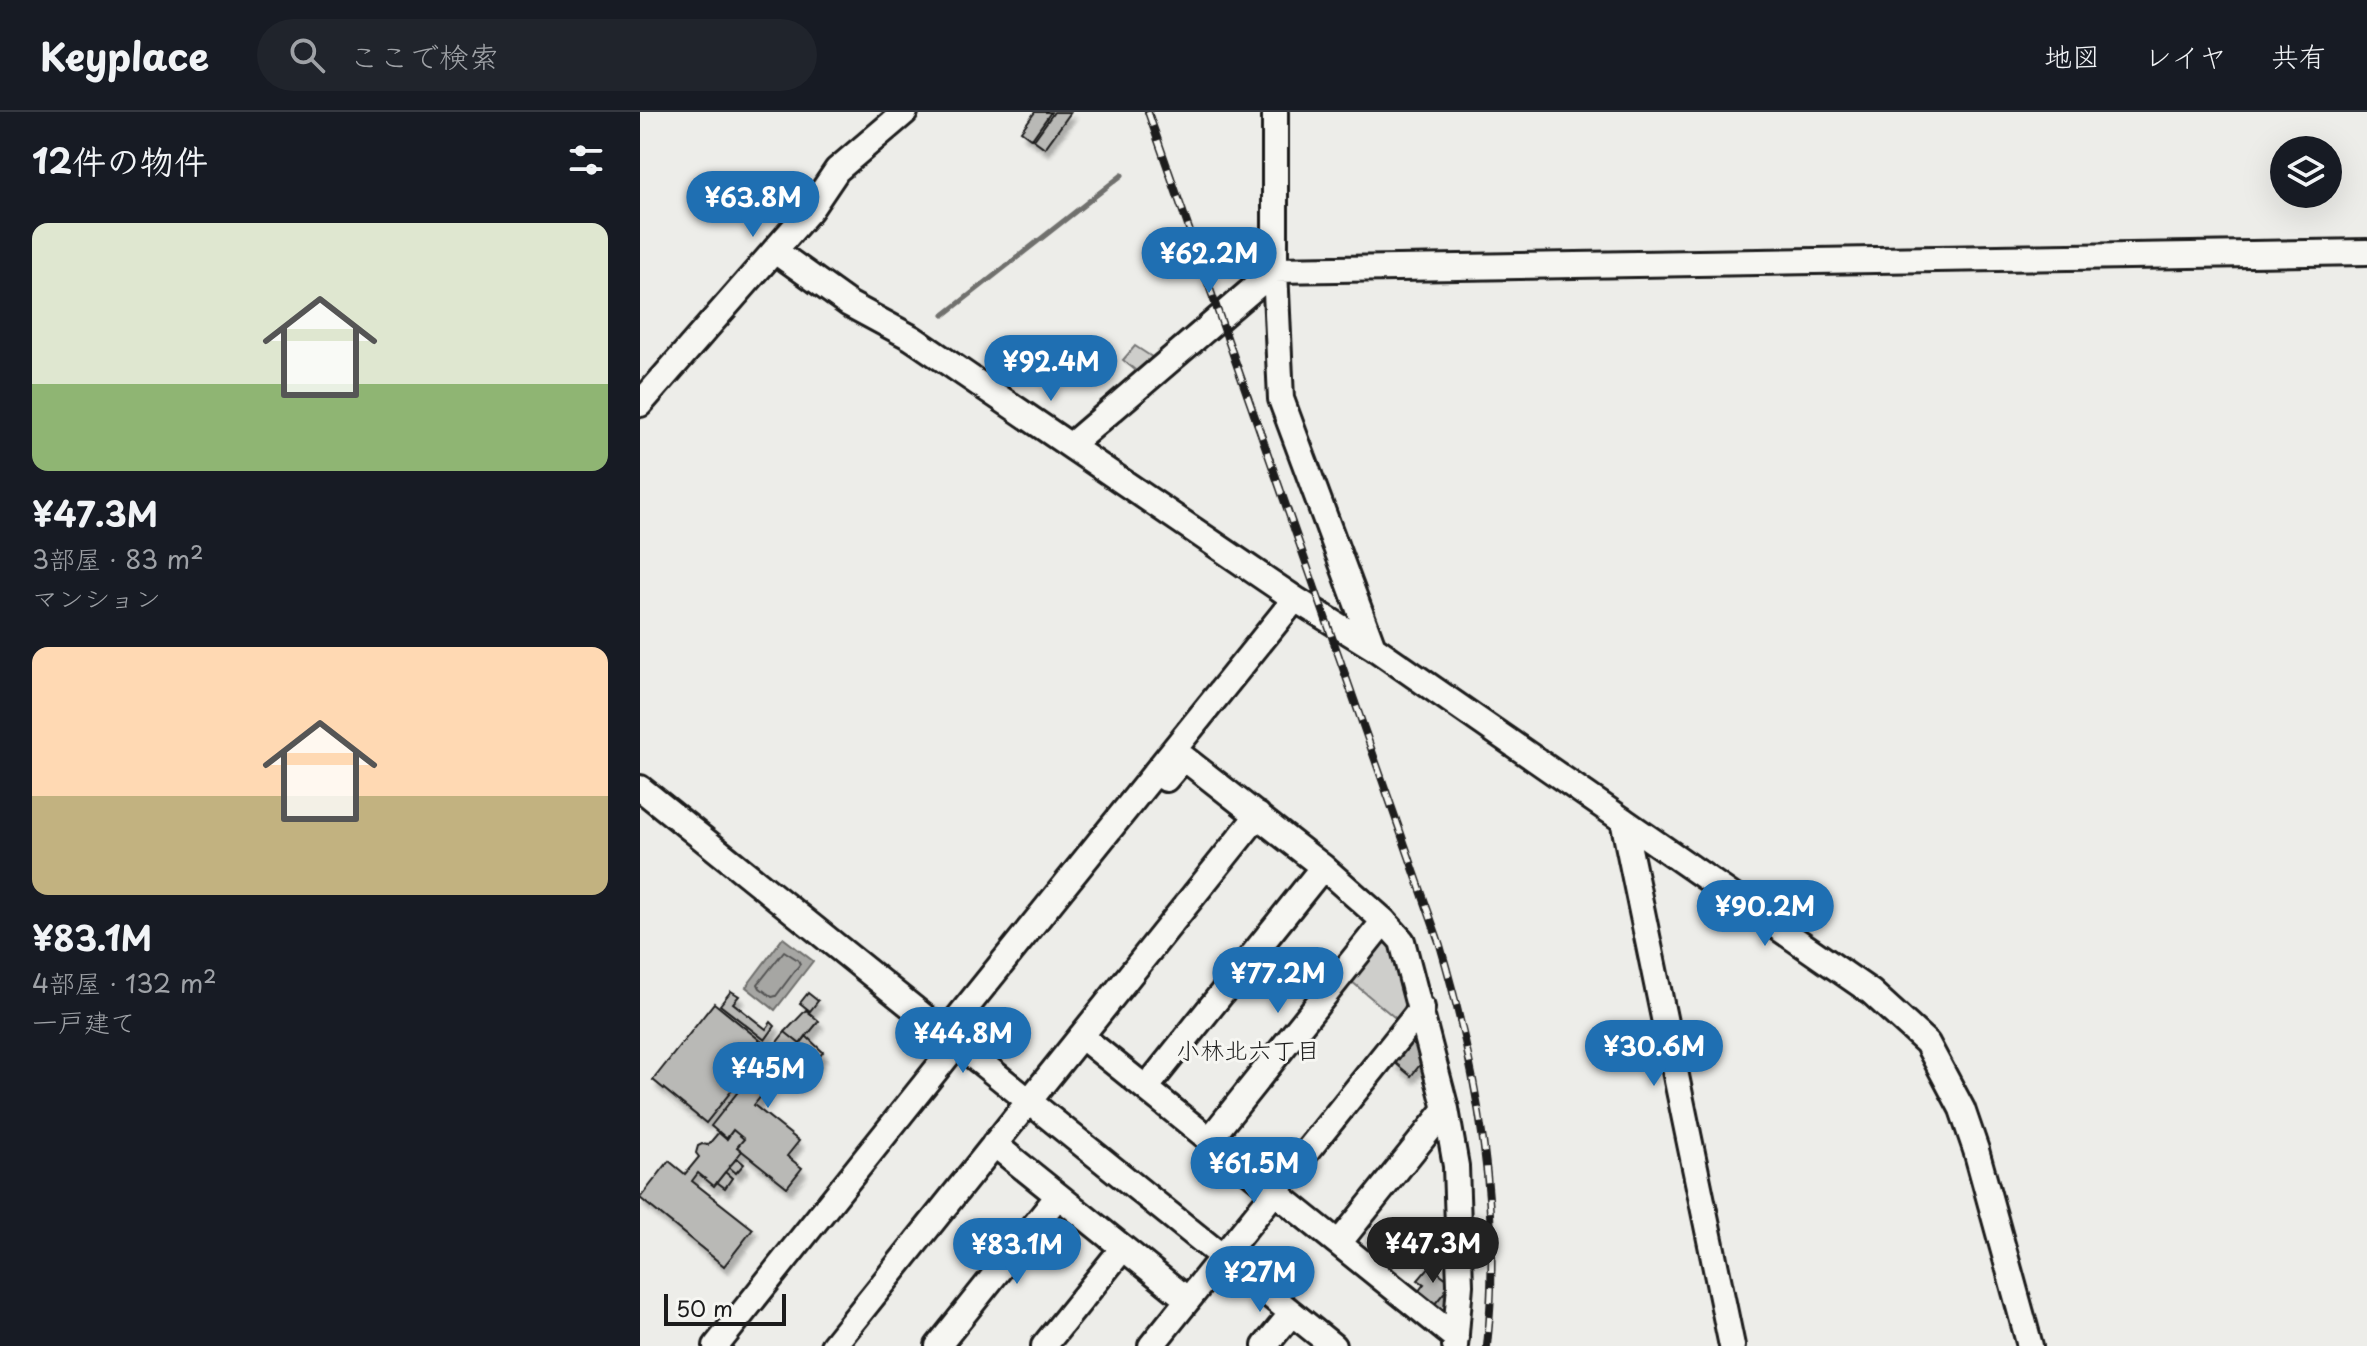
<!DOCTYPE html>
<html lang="ja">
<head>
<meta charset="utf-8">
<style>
  body { margin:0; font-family:"Playpen Sans","Klee One",sans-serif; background:#20242c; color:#f1f3f6; height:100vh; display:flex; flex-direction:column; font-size:30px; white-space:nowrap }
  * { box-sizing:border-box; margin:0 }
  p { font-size:26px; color:#9ea1a6 }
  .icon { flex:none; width:44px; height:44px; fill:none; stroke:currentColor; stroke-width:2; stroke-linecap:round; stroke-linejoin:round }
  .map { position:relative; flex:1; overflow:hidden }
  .panel { display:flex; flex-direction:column; background:#171b24; width:640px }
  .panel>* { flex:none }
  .controls { position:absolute; left:1630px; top:24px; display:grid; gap:16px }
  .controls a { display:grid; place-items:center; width:72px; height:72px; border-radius:50%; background:#171b24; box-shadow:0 8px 32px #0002; font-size:40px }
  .scale { position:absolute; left:24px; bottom:20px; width:122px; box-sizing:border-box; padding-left:8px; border:4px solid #1c1c1c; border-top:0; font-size:22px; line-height:28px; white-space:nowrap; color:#1c1c1c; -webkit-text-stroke:6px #f6f6f2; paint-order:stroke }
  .price { position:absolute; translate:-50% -68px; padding:0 18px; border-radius:28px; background:#1f6fb2; color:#fff; font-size:26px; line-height:52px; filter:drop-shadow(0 2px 4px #0008) }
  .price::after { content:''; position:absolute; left:50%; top:48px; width:24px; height:18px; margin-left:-12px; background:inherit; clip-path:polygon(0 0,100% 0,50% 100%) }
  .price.active { background:#222; color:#fff }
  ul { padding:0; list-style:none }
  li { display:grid; align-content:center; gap:16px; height:424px; padding:0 32px }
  li span { display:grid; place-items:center; height:248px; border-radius:16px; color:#555 }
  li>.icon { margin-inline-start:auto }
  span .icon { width:144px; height:144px; fill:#fffc; stroke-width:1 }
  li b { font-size:34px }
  h2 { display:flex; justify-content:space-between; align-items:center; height:96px; padding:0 32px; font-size:34px }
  header { display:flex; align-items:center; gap:48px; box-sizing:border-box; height:112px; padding:0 40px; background:#171b24; border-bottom:2px solid #363941 }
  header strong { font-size:38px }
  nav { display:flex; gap:44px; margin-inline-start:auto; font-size:28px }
  .search { width:560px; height:72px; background:#20242c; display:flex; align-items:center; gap:20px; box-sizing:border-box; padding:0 28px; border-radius:44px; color:#9ea1a6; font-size:30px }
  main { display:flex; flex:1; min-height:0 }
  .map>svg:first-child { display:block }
  .green { fill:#cececb; stroke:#757574; stroke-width:2 }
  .water { fill:#a6a6a3; stroke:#6f6f6d; stroke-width:2 }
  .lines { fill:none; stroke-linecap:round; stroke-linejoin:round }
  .shore { stroke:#535352; stroke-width:2 }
  .stream { stroke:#6f6f6d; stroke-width:5 }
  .building { fill:#b9b9b6; stroke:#1c1c1c; stroke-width:2; filter:url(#shadow) }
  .minor-casing { stroke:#1c1c1c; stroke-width:30 }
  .minor { stroke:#f6f6f2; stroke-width:24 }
  .rail-casing { stroke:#1c1c1c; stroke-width:8 }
  .rail { stroke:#f6f6f2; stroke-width:5; stroke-dasharray:15; stroke-linecap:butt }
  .labels { text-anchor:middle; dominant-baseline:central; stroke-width:6; stroke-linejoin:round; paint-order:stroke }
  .neighbourhood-label { font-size:24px; fill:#1c1c1c; stroke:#f6f6f2 }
</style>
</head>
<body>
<header>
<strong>Keyplace</strong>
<div class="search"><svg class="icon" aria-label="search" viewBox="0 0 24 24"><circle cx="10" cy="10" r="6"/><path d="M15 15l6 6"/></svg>ここで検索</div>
<nav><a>地図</a><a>レイヤ</a><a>共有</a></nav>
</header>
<main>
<section class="panel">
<h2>12件の物件<svg class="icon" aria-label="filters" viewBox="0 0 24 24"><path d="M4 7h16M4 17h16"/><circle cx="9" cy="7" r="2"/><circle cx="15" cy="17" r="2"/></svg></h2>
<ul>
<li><span style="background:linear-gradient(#dfe7d0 65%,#8fb573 0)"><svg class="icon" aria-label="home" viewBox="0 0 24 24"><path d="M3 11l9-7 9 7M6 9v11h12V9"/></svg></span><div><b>¥47.3M</b><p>3部屋 · 83 m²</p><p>マンション</p></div></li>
<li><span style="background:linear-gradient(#ffd9b3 60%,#c2b280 0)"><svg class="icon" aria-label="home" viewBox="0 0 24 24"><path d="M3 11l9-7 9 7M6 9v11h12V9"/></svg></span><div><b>¥83.1M</b><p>4部屋 · 132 m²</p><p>一戸建て</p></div></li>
</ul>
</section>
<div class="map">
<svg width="1727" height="1234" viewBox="0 0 1727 1234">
  <defs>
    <filter id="shadow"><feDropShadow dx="4" dy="7" stdDeviation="2" flood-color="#0004"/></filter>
  </defs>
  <rect width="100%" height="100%" fill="#edede9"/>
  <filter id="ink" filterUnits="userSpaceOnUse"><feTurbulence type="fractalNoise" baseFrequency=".0125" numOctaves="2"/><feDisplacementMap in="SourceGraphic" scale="16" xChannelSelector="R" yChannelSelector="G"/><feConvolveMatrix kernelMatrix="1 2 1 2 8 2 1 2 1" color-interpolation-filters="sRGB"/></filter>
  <g filter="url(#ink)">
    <path class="green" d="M495 234 518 249 501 263 483 248Z
      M737 830 752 833 774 895 760 910 711 869Z"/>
    <path class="water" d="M143 826 173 849 135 898 106 875Z"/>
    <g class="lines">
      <path class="shore" d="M144 839 158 848 160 852 136 884 132 885 120 876 118 872Z"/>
      <path class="stream" d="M304 203 482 63"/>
    </g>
    <path class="building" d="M395 0H411L392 27 381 19Z
      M414 0H431L405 36 394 28Z
      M91 879 99 884 93 891 126 917 131 910 135 914 125 928 80 893Z
      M168 881 178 889 170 899 160 891Z
      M74 891 127 934 66 1011 13 968Z
      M166 898 179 909 160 932 145 920Z
      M145 920 160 932 166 924 183 940 158 972 152 968 159 959 148 950 114 993 159 1029 147 1044 162 1056 147 1075 97 1035 104 1027 93 1018 86 1027 71 1014Z
      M769 929 787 944 771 964 753 949Z
      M93 1018 104 1027 97 1035 102 1039 74 1074 58 1061 52 1069 113 1117 84 1154 0 1086 29 1049 45 1062 59 1045 56 1041 58 1034 62 1032 68 1033 79 1020 87 1027Z
      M97 1046 104 1052 96 1061 89 1055Z
      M85 1060 92 1066 85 1076 77 1070Z
      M790 1154 812 1171 794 1193 778 1180 784 1172 778 1168Z"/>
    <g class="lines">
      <g class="minor-casing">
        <path id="minor" d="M135 139 209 192 272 226 655 487
          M0 292 170 98 197 58 265 0
          M431 333 635 158V0
          M733 535 1231 880 1287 931 1322 997 1336 1038 1390 1234
          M526 667 544 646 683 755 744 809 762 829 806 997 816 1054 820 1173 815 1234
          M0 676 693 1234
          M983 708 1092 1234
          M305 922 655 487 733 535 641 287 635 158 1727 140
          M441 924 816 1226
          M506 976 683 755
          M570 1027 744 809
          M354 1032 548 1188
          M699 1131 806 997
          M76 1234 332 913
          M193 1234 618 703
          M298 1234 418 1084
          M404 1234 483 1136
          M511 1234 782 896
          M625 1234 652 1201"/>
      </g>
      <use href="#minor" class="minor"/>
      <g class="rail-casing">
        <path id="rail" d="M508 0 800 833C838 963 862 1098 847 1234"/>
      </g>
      <use href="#rail" class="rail"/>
    </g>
  </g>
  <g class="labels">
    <g class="neighbourhood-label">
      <text x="608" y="937">小林北六丁目</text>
    </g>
  </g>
</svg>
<div class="controls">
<a><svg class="icon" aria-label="layers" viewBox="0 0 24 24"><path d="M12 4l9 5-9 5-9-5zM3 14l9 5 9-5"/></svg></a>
</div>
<div class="scale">50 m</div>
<b class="price" style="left:113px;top:127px">¥63.8M</b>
<b class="price" style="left:569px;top:183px">¥62.2M</b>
<b class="price" style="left:411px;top:291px">¥92.4M</b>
<b class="price" style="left:1125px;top:836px">¥90.2M</b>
<b class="price" style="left:638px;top:903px">¥77.2M</b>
<b class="price" style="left:323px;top:963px">¥44.8M</b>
<b class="price" style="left:1014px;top:976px">¥30.6M</b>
<b class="price" style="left:128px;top:998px">¥45M</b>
<b class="price" style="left:614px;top:1093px">¥61.5M</b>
<b class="price active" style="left:793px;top:1173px">¥47.3M</b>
<b class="price" style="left:377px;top:1174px">¥83.1M</b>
<b class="price" style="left:620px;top:1202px">¥27M</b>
</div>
</main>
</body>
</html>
